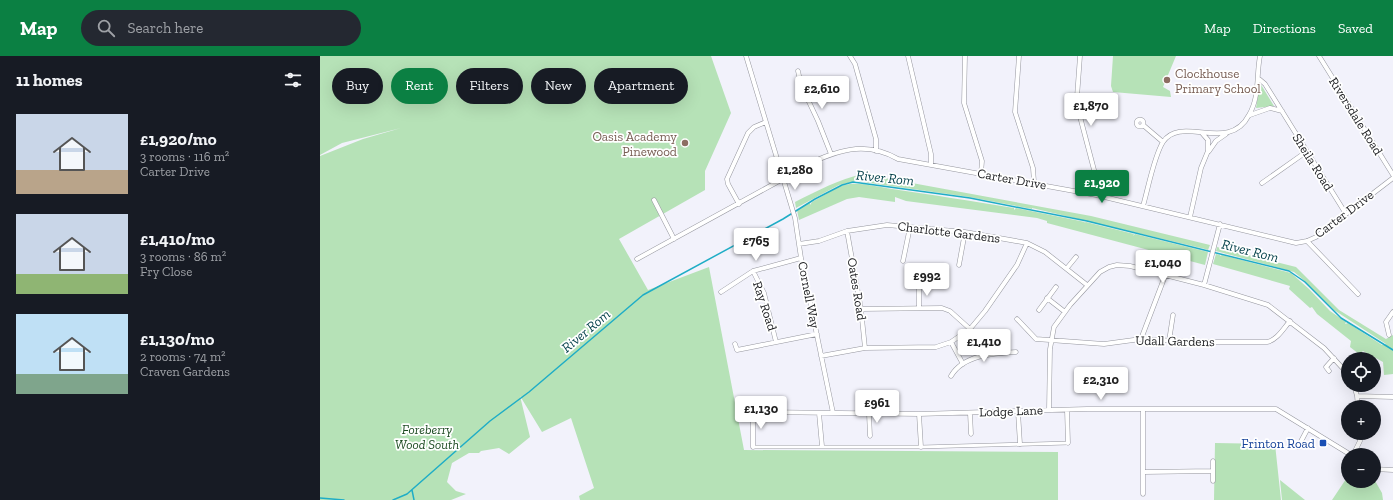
<!DOCTYPE html>
<html lang="en">
<head>
<meta charset="utf-8">
<style>
  body { margin:0; font-family:"Zilla Slab",serif; background:#242831; color:#f1f3f6; height:100vh; display:flex; flex-direction:column; font-size:15px; white-space:nowrap }
  * { box-sizing:border-box; margin:0 }
  p { font-size:13px; color:#9ea1a6 }
  .icon { flex:none; width:22px; height:22px; fill:none; stroke:currentColor; stroke-width:2; stroke-linecap:round; stroke-linejoin:round }
  .map { position:relative; flex:1; overflow:hidden }
  .sheet { display:flex; flex-direction:column; background:#171b24; width:320px }
  .sheet>* { flex:none }
  .hud { position:absolute; left:12px; top:12px; width:380px; height:36px; display:flex; gap:8px }
  .controls { position:absolute; left:1021px; top:296px; display:grid; gap:8px }
  .controls a { display:grid; place-items:center; width:40px; height:40px; border-radius:50%; background:#171b24; box-shadow:0 4px 16px #0002; font-size:20px }
  .price { position:absolute; translate:-50% -34px; padding:0 9px; border-radius:4px; background:#fff; color:#222; font-size:13px; line-height:26px; filter:drop-shadow(0 1px 2px #0008) }
  .price::after { content:''; position:absolute; left:50%; top:24px; width:12px; height:9px; margin-left:-6px; background:inherit; clip-path:polygon(0 0,100% 0,50% 100%) }
  .price.on { background:#0b8043; color:#fff }
  ul { padding:0; list-style:none }
  li { display:flex; align-items:center; gap:12px; height:100px; padding:0 16px }
  li span { display:grid; place-items:center; flex:none; width:112px; height:80px; border-radius:0px; color:#555 }
  li>.icon { margin-inline-start:auto }
  span .icon { width:48px; height:48px; fill:#fffc; stroke-width:1 }
  li b { font-size:17px }
  h2 { display:flex; justify-content:space-between; align-items:center; height:48px; padding:0 16px; font-size:17px }
  .chip { padding:0 14px; border-radius:18px; background:#171b24; box-shadow:0 4px 16px #0002; font-size:14px; line-height:36px }
  .chip.on { background:#0b8043; color:#fff }
  header { display:flex; align-items:center; gap:24px; box-sizing:border-box; height:56px; padding:0 20px; background:#0b8043; color:#fff }
  header strong { font-size:19px }
  nav { display:flex; gap:22px; margin-inline-start:auto; font-size:14px }
  .search { width:280px; height:36px; background:#242831; display:flex; align-items:center; gap:10px; box-sizing:border-box; padding:0 14px; border-radius:22px; color:#9ea1a6; font-size:15px }
  main { display:flex; flex:1; min-height:0 }
  .map>svg:first-child { display:block }
  .green { fill:#b6e2b7 }
  .lines { fill:none; stroke-linecap:round; stroke-linejoin:round }
  .stream { stroke:#1fadc6; stroke-width:1.5 }
  .pedestrian-casing { stroke:#95969e; stroke-width:4 }
  .minor-casing { stroke:#95969e; stroke-width:5 }
  .pedestrian { stroke:#fff; stroke-width:3 }
  .minor { stroke:#fff; stroke-width:4 }
  .education-dot { fill:#8d6e63; stroke:#fff; stroke-width:1.5 }
  .transit-dot { fill:#1a4fb4; stroke:#fff; stroke-width:1.5 }
  .labels { text-anchor:middle; dominant-baseline:central; stroke-width:3.5; stroke-linejoin:round; paint-order:stroke }
  .education-label { font-size:13px; fill:#785e54; stroke:#fff; text-anchor:start }
  .street-label { font-size:13px; fill:#1c1d20; stroke:#fff }
  .park-label { font-size:13px; font-style:italic; fill:#1b4a20; stroke:#fff }
  .transit-label { font-size:13px; fill:#164399; stroke:#fff; text-anchor:end }
  .water-label { font-size:14px; font-style:italic; fill:#013e48; stroke:#fff }
</style>
</head>
<body>
<header>
<strong>Map</strong>
<div class="search"><svg class="icon" aria-label="search" viewBox="0 0 24 24"><circle cx="10" cy="10" r="6"/><path d="M15 15l6 6"/></svg>Search here</div>
<nav><a>Map</a><a>Directions</a><a>Saved</a></nav>
</header>
<main>
<section class="sheet">
<h2>11 homes<svg class="icon" aria-label="filters" viewBox="0 0 24 24"><path d="M4 7h16M4 17h16"/><circle cx="9" cy="7" r="2"/><circle cx="15" cy="17" r="2"/></svg></h2>
<ul>
<li><span style="background:linear-gradient(#c9d6e8 70%,#b9a48a 0)"><svg class="icon" aria-label="home" viewBox="0 0 24 24"><path d="M3 11l9-7 9 7M6 9v11h12V9"/></svg></span><div><b>£1,920/mo</b><p>3 rooms · 116 m²</p><p>Carter Drive</p></div></li>
<li><span style="background:linear-gradient(#c9d6e8 75%,#8fb573 0)"><svg class="icon" aria-label="home" viewBox="0 0 24 24"><path d="M3 11l9-7 9 7M6 9v11h12V9"/></svg></span><div><b>£1,410/mo</b><p>3 rooms · 86 m²</p><p>Fry Close</p></div></li>
<li><span style="background:linear-gradient(#bfe0f5 75%,#7fa58c 0)"><svg class="icon" aria-label="home" viewBox="0 0 24 24"><path d="M3 11l9-7 9 7M6 9v11h12V9"/></svg></span><div><b>£1,130/mo</b><p>2 rooms · 74 m²</p><p>Craven Gardens</p></div></li>
</ul>
</section>
<div class="map">
<svg width="1073" height="444" viewBox="0 0 1073 444">
  <rect width="100%" height="100%" fill="#f2f2fb"/>
  <path class="green" d="M0 0H391L411 57 385 115V134L299 183 328 234 389 211 424 394 738 396V444H260L259 440 274 432 251 362 222 376 200 340 210 381 189 398 179 392 161 395 159 397H149L132 407 127 426 136 435 146 438 131 444H0V100L43 83 81 72 22 87 0 99Z
    M793 0H856L843 31 850 35 851 41 793 36 791 30Z
    M940 27 954 50 936 52Z
    M543 118 771 160 890 189 888 194 885 193 712 152V153L649 141 536 125 519 129 476 152 475 146C497 135 519 123 543 118Z
    M530 128C544 127 558 131 572 133 613 139 652 145 694 152V154L696 152 765 166 764 167 766 166 814 178 813 180 815 178 888 196 885 209 727 167V165L717 162 586 145 575 141V146L539 141 527 143 479 164 477 154 490 146V149L492 146 520 130Z
    M897 191 976 211 1019 254 1066 283 1073 279V318L1064 319 1063 306 1043 295 1039 298 1030 291 1031 285 997 258 992 251 990 252 969 233 970 230 893 208 896 198 900 199V200L902 199 971 217 989 233 1010 255 1026 266 1025 268 1028 267 1062 289 1066 288 1014 254 979 220 974 216 896 195Z
    M895 387 955 388 961 444H894Z
    M1028 420V425H1054V423L1062 437 1063 444H1012Z
    M960 424 985 444H962Z"/>
  <g class="lines">
    <path class="stream" d="M92 434 94 444
      M0 442 24 444
      M73 444 87 438 170 365 209 336 323 239 463 163 495 143 522 129 533 126 650 142 767 165 969 215 985 226 1021 262 1073 294"/>
    <g class="pedestrian-casing">
      <path id="pedestrian" d="M433 391H601L748 387"/>
    </g>
    <g class="minor-casing">
      <path id="minor" d="M426 0 475 162 481 202 513 357
        M530 0 535 8 556 83V95
        M588 0 611 98V108
        M645 0 644 47 662 105 661 117
        M699 0 695 56 713 112 714 126
        M760 0 757 41 758 53 778 129 776 139
        M999 0 1073 119
        M478 15 481 29 498 65 511 98
        M939 23 945 28 1026 158
        M930 59 950 52 962 55
        M816.5 67a3.5 3.5 0 1 1 7 0a3.5 3.5 0 1 1-7 0Z
        M823 69 843 86
        M889 95 896 85 906 78
        M942 127 986 96
        M334 144 354 183
        M419 148 408 128 407 123 428 77 434 71 446 66
        M823 150C828 133 834 100 843 86 861 58 909 98 929 59 940 40 936 20 940 0
        M870 161 881 112 888 95V84L882 77
        M527 175 541 253 545 292
        M987 185 1038 238
        M479 188 499 185 527 175 567 169 645 176 707 187 725 196 767 229
        M317 203 461 124 464 118C504 103 535 79 578 103L776 139 976 187 987 185 996 181 1073 122
        M583 205 590 171
        M639 209 645 176
        M747 212 756 201
        M433 215 444 237 456 286
        M884 229 900 168
        M599 231V252
        M401 236 433 215 481 202
        M727 242 745 256
        M541 253 622 252 630 255 650 273
        M719 254 736 231
        M697 263 716 283 784 288 821 283 875 286H947C957 284 963 273 970 265
        M1069 279 1066 266 1073 256
        M821 283 845 220
        M849 285 853 259
        M631 286 643 308
        M415 288 417 294 497 278
        M501 300 545 292 616 291 631 286 650 273 665 255 697 209 707 187
        M1009 315 1006 311 1014 302
        M631 320C643 299 674 297 696 296
        M1034 329 1037 340 1038 351
        M1037 340 1073 341
        M823 353V438
        M729 354 730 293 734 271 750 249 780 216 789 211 797 209 810 210 884 229 948 249 1004 292 1028 318
        M747 354 748 387
        M698 356 700 388
        M499 357 502 390
        M650 357 651 378
        M549 358 550 380
        M599 358 601 391
        M433 391V356L599 358 767 353H956L1031 399
        M978 391 988 372
        M1033 399 1040 385 1039 377
        M1054 413 1073 414
        M824 416 893 415
        M893 425V405"/>
    </g>
    <use href="#pedestrian" class="pedestrian"/>
    <use href="#minor" class="minor"/>
  </g>
  <g class="education-dot">
    <circle cx="847" cy="24" r="4"/>
    <circle cx="365" cy="87" r="4"/>
  </g>
  <rect class="transit-dot" x="999" y="383" width="8" height="8" rx="2"/>
  <g class="labels">
    <g class="education-label">
      <text x="855" y="17">Clockhouse<tspan x="855" dy="15">Primary School</tspan></text>
      <text x="357" y="80" text-anchor="end">Oasis Academy<tspan x="357" dy="15">Pinewood</tspan></text>
    </g>
    <g class="street-label">
      <text transform="translate(1036 60) rotate(58)">Riversdale Road</text>
      <text transform="translate(993 106) rotate(58)">Sheila Road</text>
      <text transform="translate(692 123) rotate(10)">Carter Drive</text>
      <text transform="translate(1024 158) rotate(-37)">Carter Drive</text>
      <text transform="translate(629 176) rotate(7)">Charlotte Gardens</text>
      <text transform="translate(537 233) rotate(81)">Oates Road</text>
      <text transform="translate(489 239) rotate(79)">Cornell Way</text>
      <text transform="translate(445 250) rotate(72)">Ray Road</text>
      <text transform="translate(855 285) rotate(1)">Udall Gardens</text>
      <text transform="translate(691 355) rotate(-2)">Lodge Lane</text>
    </g>
    <g class="park-label">
      <text x="107" y="373">Foreberry<tspan x="107" dy="15">Wood South</tspan></text>
    </g>
    <g class="transit-label">
      <text x="995" y="387">Frinton Road</text>
    </g>
    <g class="water-label">
      <text transform="translate(565 122) rotate(6)">River Rom</text>
      <text transform="translate(930 195) rotate(14)">River Rom</text>
      <text transform="translate(266 275) rotate(-40)">River Rom</text>
    </g>
  </g>
</svg>
<div class="controls">
<a><svg class="icon" aria-label="locate" viewBox="0 0 24 24"><circle cx="12" cy="12" r="6"/><path d="M12 2v4M12 18v4M2 12h4M18 12h4"/></svg></a>
<a>+</a>
<a>−</a>
</div>
<b class="price" style="left:502px;top:54px">£2,610</b>
<b class="price" style="left:771px;top:71px">£1,870</b>
<b class="price" style="left:475px;top:135px">£1,280</b>
<b class="price on" style="left:782px;top:148px">£1,920</b>
<b class="price" style="left:436px;top:206px">£765</b>
<b class="price" style="left:843px;top:228px">£1,040</b>
<b class="price" style="left:607px;top:241px">£992</b>
<b class="price" style="left:664px;top:307px">£1,410</b>
<b class="price" style="left:781px;top:345px">£2,310</b>
<b class="price" style="left:557px;top:368px">£961</b>
<b class="price" style="left:441px;top:374px">£1,130</b>
<div class="hud">
<a class="chip">Buy</a>
<a class="chip on">Rent</a>
<a class="chip">Filters</a>
<a class="chip">New</a>
<a class="chip">Apartment</a>
</div>
</div>
</main>
</body>
</html>
